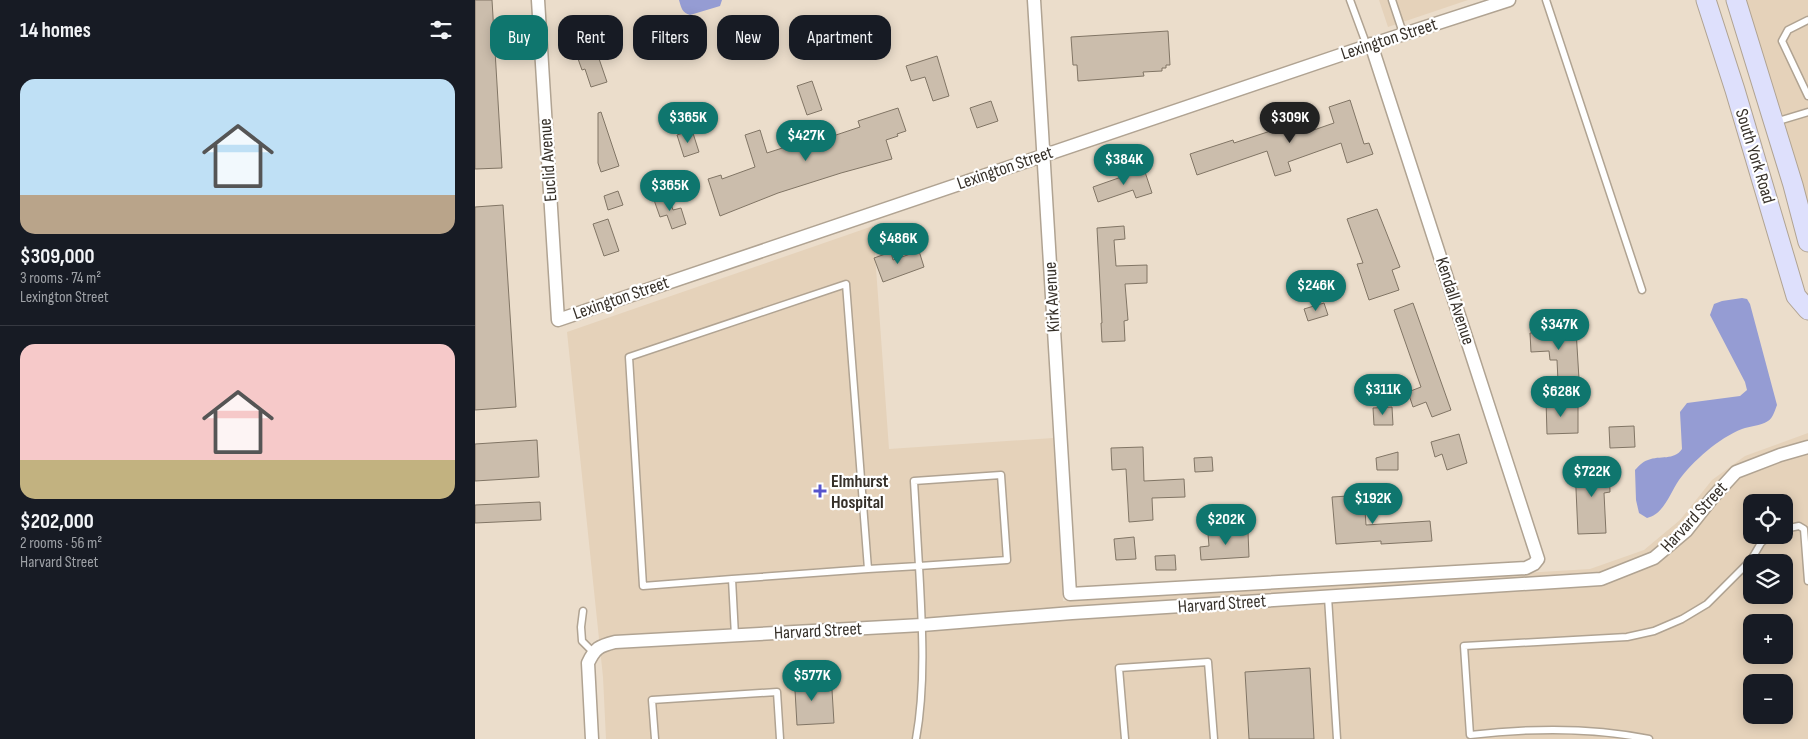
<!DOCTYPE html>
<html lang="en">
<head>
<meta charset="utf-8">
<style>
  body { margin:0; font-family:"Sofia Sans Condensed",sans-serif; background:#242831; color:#f1f3f6; height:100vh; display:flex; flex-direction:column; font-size:19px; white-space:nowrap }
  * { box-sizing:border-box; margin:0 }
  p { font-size:16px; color:#9ea1a6 }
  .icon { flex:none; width:28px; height:28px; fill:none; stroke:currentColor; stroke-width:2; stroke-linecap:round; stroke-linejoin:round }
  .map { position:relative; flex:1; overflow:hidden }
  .sheet { display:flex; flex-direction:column; background:#171b24; width:475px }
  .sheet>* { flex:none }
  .banner { position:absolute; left:15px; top:15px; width:475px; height:45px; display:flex; gap:10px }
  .fabs { position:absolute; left:1268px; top:494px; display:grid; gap:10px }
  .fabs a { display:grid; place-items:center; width:50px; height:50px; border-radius:10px; background:#171b24; box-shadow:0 2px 12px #0003; font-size:25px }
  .price { position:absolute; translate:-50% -42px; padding:0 11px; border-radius:18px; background:#0f766e; color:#fff; font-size:16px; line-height:32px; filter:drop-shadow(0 1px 2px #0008) }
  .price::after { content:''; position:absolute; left:50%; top:30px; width:15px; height:11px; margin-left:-8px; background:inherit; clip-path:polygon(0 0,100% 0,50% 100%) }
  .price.on { background:#222; color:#fff }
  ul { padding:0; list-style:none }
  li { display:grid; align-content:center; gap:10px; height:265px; padding:0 20px }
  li+li { border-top:1px solid #363941 }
  li span { display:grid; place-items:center; height:155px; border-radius:15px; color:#555 }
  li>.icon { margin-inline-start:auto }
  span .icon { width:90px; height:90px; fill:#fffc; stroke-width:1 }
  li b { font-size:21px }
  h2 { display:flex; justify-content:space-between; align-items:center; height:60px; padding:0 20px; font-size:21px }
  .pill { padding:0 18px; border-radius:15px; background:#171b24; box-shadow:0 2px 12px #0003; font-size:18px; line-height:45px }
  .pill.on { background:#0f766e; color:#fff }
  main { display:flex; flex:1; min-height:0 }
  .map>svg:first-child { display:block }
  .built { fill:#e5d2ba; fill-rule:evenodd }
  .water { fill:#959cd3 }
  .building { fill:#cbbdac; stroke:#817565 }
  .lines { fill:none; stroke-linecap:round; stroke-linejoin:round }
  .service-casing { stroke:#b0a392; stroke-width:9 }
  .minor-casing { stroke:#b0a392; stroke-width:15 }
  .secondary-casing { stroke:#b0a392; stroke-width:21 }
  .service { stroke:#fff; stroke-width:6 }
  .minor { stroke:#fff; stroke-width:12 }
  .secondary { stroke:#dee0fc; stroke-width:19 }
  .poi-dot { fill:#5654cc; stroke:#fff; stroke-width:2 }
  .labels { text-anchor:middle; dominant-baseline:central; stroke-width:4.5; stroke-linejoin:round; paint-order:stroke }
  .street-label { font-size:18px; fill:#363029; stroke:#fff }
  .poi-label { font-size:18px; font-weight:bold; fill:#363029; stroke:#fff; text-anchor:start }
</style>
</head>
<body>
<main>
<section class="sheet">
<h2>14 homes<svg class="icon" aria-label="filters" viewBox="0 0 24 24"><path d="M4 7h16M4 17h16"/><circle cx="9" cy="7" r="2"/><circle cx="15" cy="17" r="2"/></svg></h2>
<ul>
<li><span style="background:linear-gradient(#bfe0f5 75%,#b9a48a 0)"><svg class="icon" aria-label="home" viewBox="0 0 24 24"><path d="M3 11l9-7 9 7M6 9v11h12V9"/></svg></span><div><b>$309,000</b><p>3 rooms · 74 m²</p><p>Lexington Street</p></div></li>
<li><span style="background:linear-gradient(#f6c9c9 75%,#c2b280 0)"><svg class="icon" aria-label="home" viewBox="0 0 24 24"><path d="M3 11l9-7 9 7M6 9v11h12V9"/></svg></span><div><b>$202,000</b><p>2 rooms · 56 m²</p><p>Harvard Street</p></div></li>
</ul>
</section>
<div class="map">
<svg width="1333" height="739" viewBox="0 0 1333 739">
  <rect width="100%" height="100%" fill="#ebddcb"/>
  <path class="built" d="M904 0H993L913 27Z
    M1264 0H1333V220Z
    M398 226 414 449 578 438 588 601 1115 569 1169 550 1205 520 1237 480 1270 456 1333 433V739H131L128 677 92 332ZM1276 502H1309V535H1276ZM1276 562H1309V595H1276ZM1276 622H1309V655H1276ZM1276 682H1309V715H1276Z"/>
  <path class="water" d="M204 0H247L245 6 215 15C207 13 206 7 204 0Z
    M1267 298 1272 299 1275 304 1302 405C1300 410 1298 418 1293 421 1285 426 1275 426 1267 429 1244 438 1218 461 1204 480 1195 493 1189 514 1172 518L1164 513 1161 500 1160 470C1164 466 1167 462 1173 460 1185 455 1199 461 1207 449L1205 412 1212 403 1265 396 1272 390 1270 382 1235 315 1239 304 1247 301Z"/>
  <path class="building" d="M0 0H17L27 168 0 169Z
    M693 31 695 65H691V68H687V71L668 72 669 76 603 81 602 65H598L596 37Z
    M407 37 412 52 397 57 392 42Z
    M121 50 132 82 116 87 110 69 107 70 102 56Z
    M462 56 474 96 458 101 450 77 436 81 431 66Z
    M337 81 347 110 332 115 322 86Z
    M875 100 889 144 894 143 898 154 872 163 866 143 813 162 816 171 800 176 792 151 722 175 715 154 758 140 759 143 829 120 833 132 859 123 854 107Z
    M516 101 523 121 502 128 495 108Z
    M423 108 431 131 422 134 423 136 411 140 417 159 366 173 303 193 245 216 233 179 246 175 247 179 280 167 270 135 285 130 292 153 332 140 334 144 385 127 383 121Z
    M126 112 144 166 126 172 123 163V113Z
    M217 130 224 152 209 157 202 135Z
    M669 169 677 193 661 198 658 190 623 202 618 187Z
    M143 191 148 205 133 210 129 196Z
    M193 195 198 210 206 208 211 224 197 229 192 215 185 217 179 200Z
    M28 205 41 407 0 410V207Z
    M902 209 925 267 917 270 924 290 894 300 882 264 888 263 872 219Z
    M133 219 144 251 129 256 118 224Z
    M649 226 650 239 639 240 641 266 672 265V283L650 284 653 320 649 321 650 341 627 342 626 323H627L622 228Z
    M444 251 449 267 408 282 399 258 416 252 418 260Z
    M849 303 853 315 833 321 829 309Z
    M938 303 976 410 957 417 951 402 938 407 933 392 946 387 919 310Z
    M1101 330 1104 379 1083 381 1082 360H1075L1074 351 1056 352 1055 333Z
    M1071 400H1090V407H1103V433L1072 434Z
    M917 407 918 425H899L898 408Z
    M1159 426 1160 447 1135 448 1134 427Z
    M984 434 992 463 972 470 967 454 960 457 956 442Z
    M62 440 64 477 0 481V444Z
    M668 447 669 481 709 479 710 497 677 498 678 520 654 522 651 469 637 470 636 448Z
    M923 452V470H902L901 458Z
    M737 457 738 471 720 472 719 458Z
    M1134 465 1135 492 1129 493 1131 533 1103 534 1100 467Z
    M889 495 891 525 955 521 957 541 906 544V541L861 544 857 497Z
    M65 502 66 520 0 523V505Z
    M773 532 774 557 726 560 725 547 734 546 733 534Z
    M659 537 661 559 641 560 639 539Z
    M700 555 701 570H681L680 556Z
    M835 668 839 739H774L770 672Z
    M336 672V691L357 690 359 723 322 725 319 673Z"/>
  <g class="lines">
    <g class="service-casing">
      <path id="service" d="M875 0 892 46
        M917 0 928 33
        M1071 0 1167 290
        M1333 20 1313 30 1307 41 1333 96
        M1300 122 1333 112
        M526 475 532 560 444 566 439 481Z
        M1309 529 1324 526 1329 529 1333 581
        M257 579 393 569
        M853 597 862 739
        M108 611 106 627 107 641 118 652
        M260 636 257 579 168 586 154 357 371 284 393 569 444 566C447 622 451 684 441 739
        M180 739 177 700 302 692 305 739
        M650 739 644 668 733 662 739 739
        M1174 739C1116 727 1055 728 995 735L989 646 1152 637 1179 631 1207 619 1232 604 1276 560 1286 543 1295 535"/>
    </g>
    <g class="minor-casing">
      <path id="minor" d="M63 0 83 320 892 46 1034 0
        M559 0 595 594 1051 568 1059 564 1063 559 896 44
        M117 739 113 663C120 648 124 646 140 642L447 625 597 613 1126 579 1179 558 1211 531 1238 497 1261 472 1305 455 1333 447"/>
    </g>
    <g class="secondary-casing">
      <path id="secondary" d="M1231 0 1260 90 1321 296 1333 310
        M1261 0 1318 185 1333 242"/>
    </g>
    <use href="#service" class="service"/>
    <use href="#minor" class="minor"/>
    <use href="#secondary" class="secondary"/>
  </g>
  <path class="poi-dot" d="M342.5 483.5h5v5h5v5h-5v5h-5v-5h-5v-5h5z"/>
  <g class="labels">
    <g class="street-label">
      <text transform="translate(914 39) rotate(-18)">Lexington Street</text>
      <text transform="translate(1280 156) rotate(73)">South York Road</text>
      <text transform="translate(73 160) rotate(-94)">Euclid Avenue</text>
      <text transform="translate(530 168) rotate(-19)">Lexington Street</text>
      <text transform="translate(577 297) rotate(-93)">Kirk Avenue</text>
      <text transform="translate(146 298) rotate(-19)">Lexington Street</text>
      <text transform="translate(980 301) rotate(72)">Kendall Avenue</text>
      <text transform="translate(1219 517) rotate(-47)">Harvard Street</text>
      <text transform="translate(747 604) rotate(-4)">Harvard Street</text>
      <text transform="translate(343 631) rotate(-3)">Harvard Street</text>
    </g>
    <g class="poi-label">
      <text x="356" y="481">Elmhurst<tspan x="356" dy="21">Hospital</tspan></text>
    </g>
  </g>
</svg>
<div class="fabs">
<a><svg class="icon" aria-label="locate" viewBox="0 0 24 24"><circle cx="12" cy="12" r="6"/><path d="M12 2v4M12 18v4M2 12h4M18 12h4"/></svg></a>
<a><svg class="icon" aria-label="layers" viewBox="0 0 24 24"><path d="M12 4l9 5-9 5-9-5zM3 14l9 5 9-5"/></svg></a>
<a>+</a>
<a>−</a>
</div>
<b class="price" style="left:213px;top:144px">$365K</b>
<b class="price on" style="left:815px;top:144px">$309K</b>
<b class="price" style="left:331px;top:162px">$427K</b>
<b class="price" style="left:649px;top:186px">$384K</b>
<b class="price" style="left:195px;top:212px">$365K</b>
<b class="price" style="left:423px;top:265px">$486K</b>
<b class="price" style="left:841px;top:312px">$246K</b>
<b class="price" style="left:1084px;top:351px">$347K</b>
<b class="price" style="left:908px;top:416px">$311K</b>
<b class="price" style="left:1086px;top:418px">$628K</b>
<b class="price" style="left:1117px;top:498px">$722K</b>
<b class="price" style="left:898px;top:525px">$192K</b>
<b class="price" style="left:751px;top:546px">$202K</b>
<b class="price" style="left:337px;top:702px">$577K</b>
<div class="banner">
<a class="pill on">Buy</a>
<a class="pill">Rent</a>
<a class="pill">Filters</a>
<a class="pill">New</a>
<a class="pill">Apartment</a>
</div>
</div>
</main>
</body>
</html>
